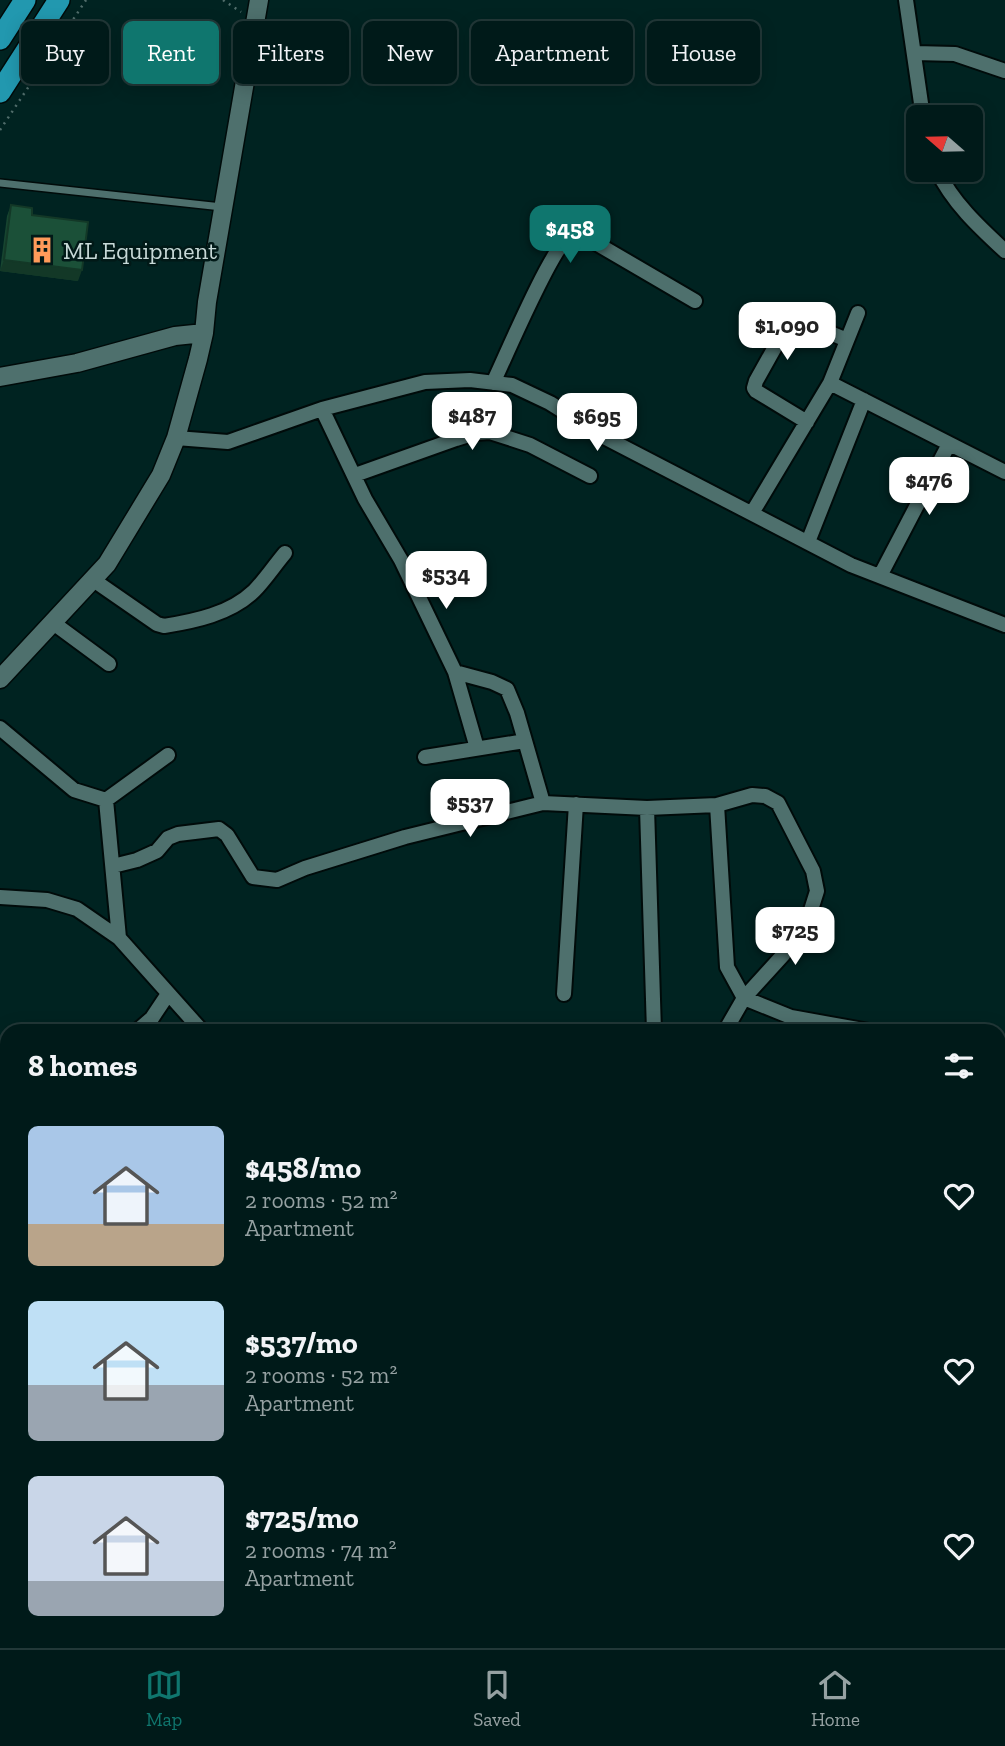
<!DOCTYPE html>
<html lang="en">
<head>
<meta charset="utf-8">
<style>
  body { margin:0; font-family:"Zilla Slab",serif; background:#0a2322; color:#f1f3f6; height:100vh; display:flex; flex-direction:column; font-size:26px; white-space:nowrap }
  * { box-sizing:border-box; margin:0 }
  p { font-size:23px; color:#95a1a2 }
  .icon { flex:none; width:38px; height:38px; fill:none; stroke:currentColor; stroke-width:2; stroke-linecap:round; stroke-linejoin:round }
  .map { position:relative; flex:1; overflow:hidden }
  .sheet { position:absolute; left:0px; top:1024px; width:1006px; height:625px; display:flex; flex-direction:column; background:#001a19; border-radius:21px 21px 0 0; box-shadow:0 4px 18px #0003,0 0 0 2px #223838 }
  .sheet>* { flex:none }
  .banner { position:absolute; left:21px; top:21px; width:964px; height:63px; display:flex; gap:14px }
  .needle { width:46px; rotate:290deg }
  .fabs { position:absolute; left:906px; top:105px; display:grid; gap:14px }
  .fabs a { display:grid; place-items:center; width:77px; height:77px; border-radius:10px; background:#001a19; box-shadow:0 4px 18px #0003,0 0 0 2px #223838; font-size:35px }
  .price { position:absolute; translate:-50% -60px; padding:0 16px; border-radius:14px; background:#fff; color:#222; font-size:23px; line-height:46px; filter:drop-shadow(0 2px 4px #0008) }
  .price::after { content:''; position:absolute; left:50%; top:42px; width:21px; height:16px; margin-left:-10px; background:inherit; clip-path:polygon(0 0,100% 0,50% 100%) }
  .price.current { background:#0f766e; color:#fff }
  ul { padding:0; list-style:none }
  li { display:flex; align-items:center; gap:21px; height:175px; padding:0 28px }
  li span { display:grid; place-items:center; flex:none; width:196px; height:140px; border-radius:10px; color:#555 }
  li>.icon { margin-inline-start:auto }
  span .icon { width:84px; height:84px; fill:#fffc; stroke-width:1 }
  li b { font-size:30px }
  h2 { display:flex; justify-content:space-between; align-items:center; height:84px; padding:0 28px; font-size:30px }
  .pill { padding:0 24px; border-radius:10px; background:#001a19; box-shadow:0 4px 18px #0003,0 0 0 2px #223838; font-size:24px; line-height:63px }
  .pill.current { background:#0f766e; color:#fff }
  .menu { display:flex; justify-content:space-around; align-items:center; height:98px; border-top:2px solid #223838; background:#001a19; font-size:19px; color:#95a1a2 }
  .menu a { display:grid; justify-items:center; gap:4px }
  .menu .current { color:#0f766e }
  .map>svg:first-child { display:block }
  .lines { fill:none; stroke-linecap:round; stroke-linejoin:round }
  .service-casing { stroke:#000b0a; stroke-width:10 }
  .minor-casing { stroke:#000b0a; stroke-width:18 }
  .tertiary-casing { stroke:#000b0a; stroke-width:21 }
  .motorway-casing { stroke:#000b0a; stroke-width:24 }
  .path { stroke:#506d6b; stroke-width:2.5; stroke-dasharray:2 5; stroke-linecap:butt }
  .service { stroke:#4e706d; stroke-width:7 }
  .minor { stroke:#4e706d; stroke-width:14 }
  .tertiary { stroke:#4e706d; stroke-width:18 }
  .motorway { stroke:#2298af; stroke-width:21 }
  .wall { fill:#174530 }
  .shaded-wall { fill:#133827 }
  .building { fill:#1b5038; stroke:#133827; stroke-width:2 }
  .labels { text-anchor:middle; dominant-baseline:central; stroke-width:5; stroke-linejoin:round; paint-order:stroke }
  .poi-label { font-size:24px; fill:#c7d9d7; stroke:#011917; text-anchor:start }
</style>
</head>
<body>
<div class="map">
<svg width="1005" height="1648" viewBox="0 0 1005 1648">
  <rect width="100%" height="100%" fill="#002321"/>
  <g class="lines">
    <g class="service-casing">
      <path id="service" d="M0 183 222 207"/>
    </g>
    <g class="minor-casing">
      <path id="minor" d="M906 0 923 117
        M915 53 955 54 1005 71
        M937 170C952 202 979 227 1005 251
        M493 383C505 358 551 249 568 238 576 233 586 239 594 242L695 301
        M830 383 1005 472
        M322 409 365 499 401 560 455 672 492 682 507 689 517 713 543 803
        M807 422 756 391 754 388 756 381 789 322 799 320 847 340
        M176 438 228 442 322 409 425 382 470 380 512 385 550 403 606 438 851 565 1005 625
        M355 475 456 439 475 433 490 432 530 445 590 476
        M752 513 830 383 858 313
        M808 542 864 400
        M880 576 949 444
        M92 579 157 624 164 626C195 621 230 614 254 591 265 580 274 566 285 553
        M52 622 109 664
        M455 672 477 748
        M0 728 74 790 106 800 119 938 202 1031
        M425 757 525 741
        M106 800 168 755
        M717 805 727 967 744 998 791 1017 869 1031
        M647 808 654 1031
        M113 866 137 860 157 851 168 838 178 834 219 829 227 835 253 877 277 880 305 868 405 837 543 803 647 808 717 805 752 795 765 796 778 803 813 871 817 891 811 910 783 955 744 998 725 1031
        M0 897 47 900 77 909 119 938
        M564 994 576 804
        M137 1031 152 1018 168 994
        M999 1171 1005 1164
        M999 1244 1005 1246
        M0 1283H7
        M0 1349H7
        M999 1372H1005
        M0 1457 7 1451
        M0 1509 7 1514
        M120 1642 126 1648
        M148 1648 152 1642
        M224 1648 228 1642
        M817 1648 822 1642"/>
    </g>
    <g class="tertiary-casing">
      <path id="tertiary" d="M0 377 77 363 175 336 204 333
        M0 679 107 564 161 475 176 438 198 359 204 333 207 302 259 0"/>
    </g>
    <g class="motorway-casing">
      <path id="motorway" d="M0 39 25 0
        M0 92 59 0"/>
    </g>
    <path class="path" d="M223 0 241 12
      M0 130 86 0"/>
    <use href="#service" class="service"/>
    <use href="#minor" class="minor"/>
    <use href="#tertiary" class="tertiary"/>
    <use href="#motorway" class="motorway"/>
  </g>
  <path class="wall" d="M11 205 32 215 78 281 0 271 7 216Z"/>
  <path class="shaded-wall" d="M4 260 82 270 78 281 0 271Z"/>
  <path class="building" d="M11 205 32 208V215L88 222 82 270 4 260Z"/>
  <defs>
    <g id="building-bare" transform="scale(2.1)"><path d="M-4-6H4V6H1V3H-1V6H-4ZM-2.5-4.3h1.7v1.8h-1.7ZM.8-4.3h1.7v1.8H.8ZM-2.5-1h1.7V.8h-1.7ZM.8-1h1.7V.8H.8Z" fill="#ff9b5a" stroke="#011917" stroke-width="2.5" paint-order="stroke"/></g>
  </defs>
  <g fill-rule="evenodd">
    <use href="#building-bare" x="42" y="250"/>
  </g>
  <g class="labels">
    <g class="poi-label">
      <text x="63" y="250">ML Equipment</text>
    </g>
  </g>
</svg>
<div class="fabs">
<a><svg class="needle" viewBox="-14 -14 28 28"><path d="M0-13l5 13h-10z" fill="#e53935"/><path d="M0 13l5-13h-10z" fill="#95a1a2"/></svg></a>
</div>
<b class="price current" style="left:570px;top:265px">$458</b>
<b class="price" style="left:787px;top:362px">$1,090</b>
<b class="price" style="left:472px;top:452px">$487</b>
<b class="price" style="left:597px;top:453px">$695</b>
<b class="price" style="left:929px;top:517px">$476</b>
<b class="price" style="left:446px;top:611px">$534</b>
<b class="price" style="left:470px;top:839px">$537</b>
<b class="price" style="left:795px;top:967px">$725</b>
<div class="banner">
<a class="pill">Buy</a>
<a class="pill current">Rent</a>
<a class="pill">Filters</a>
<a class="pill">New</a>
<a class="pill">Apartment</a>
<a class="pill">House</a>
</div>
<section class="sheet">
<h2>8 homes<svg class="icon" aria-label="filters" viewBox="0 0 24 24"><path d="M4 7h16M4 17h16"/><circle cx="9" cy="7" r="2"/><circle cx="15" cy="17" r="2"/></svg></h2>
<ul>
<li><span style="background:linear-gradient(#a9c7e8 70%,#b9a48a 0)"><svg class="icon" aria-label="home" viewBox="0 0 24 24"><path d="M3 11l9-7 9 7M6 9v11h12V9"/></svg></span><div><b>$458/mo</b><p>2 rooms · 52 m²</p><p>Apartment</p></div><svg class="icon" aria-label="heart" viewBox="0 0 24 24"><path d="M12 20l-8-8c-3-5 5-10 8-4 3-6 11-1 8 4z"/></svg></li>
<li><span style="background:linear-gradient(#bfe0f5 60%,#9aa5b1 0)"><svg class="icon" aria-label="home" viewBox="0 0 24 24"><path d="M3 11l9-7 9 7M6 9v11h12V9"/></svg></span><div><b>$537/mo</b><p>2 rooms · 52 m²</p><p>Apartment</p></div><svg class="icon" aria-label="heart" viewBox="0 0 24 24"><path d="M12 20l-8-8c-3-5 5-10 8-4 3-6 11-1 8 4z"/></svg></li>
<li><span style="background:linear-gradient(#c9d6e8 75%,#9aa5b1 0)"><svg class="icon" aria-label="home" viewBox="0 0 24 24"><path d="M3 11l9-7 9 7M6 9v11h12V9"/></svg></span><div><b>$725/mo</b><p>2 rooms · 74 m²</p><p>Apartment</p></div><svg class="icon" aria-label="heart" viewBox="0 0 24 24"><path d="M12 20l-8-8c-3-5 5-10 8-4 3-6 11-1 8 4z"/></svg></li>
</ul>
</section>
</div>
<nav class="menu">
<a class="current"><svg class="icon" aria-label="map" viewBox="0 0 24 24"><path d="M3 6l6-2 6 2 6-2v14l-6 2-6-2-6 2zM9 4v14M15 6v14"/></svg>Map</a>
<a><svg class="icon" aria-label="saved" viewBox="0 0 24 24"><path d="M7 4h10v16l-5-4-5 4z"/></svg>Saved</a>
<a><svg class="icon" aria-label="home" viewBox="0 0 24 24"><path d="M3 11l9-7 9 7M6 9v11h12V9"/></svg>Home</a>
</nav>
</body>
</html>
